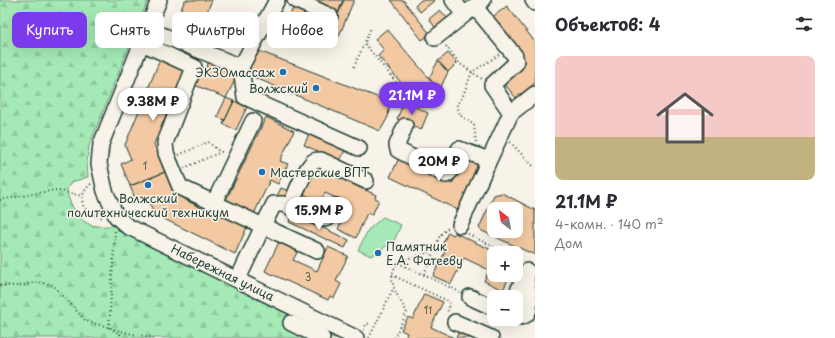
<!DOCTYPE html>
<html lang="ru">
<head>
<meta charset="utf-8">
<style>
  body { margin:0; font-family:"Playpen Sans",sans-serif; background:#f2f2f3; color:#2b2b33; height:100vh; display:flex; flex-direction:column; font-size:15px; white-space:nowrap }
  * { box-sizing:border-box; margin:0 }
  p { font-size:13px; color:#7c7c81 }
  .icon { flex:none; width:22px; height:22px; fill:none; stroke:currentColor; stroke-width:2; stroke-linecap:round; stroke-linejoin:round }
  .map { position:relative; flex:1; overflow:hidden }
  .details { display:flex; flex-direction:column; background:#fff; width:300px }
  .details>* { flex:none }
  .top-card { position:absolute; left:12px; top:12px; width:380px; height:36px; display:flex; gap:8px }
  .needle { width:26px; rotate:329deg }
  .fabs { position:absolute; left:487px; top:202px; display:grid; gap:8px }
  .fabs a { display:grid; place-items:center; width:36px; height:36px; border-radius:8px; background:#fff; box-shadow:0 4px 16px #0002; font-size:20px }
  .price { position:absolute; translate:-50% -34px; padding:0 9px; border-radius:14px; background:#fff; color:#222; font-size:13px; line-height:26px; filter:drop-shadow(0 1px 2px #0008) }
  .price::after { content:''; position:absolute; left:50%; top:24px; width:12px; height:9px; margin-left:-6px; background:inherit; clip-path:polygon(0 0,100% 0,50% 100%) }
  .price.selected { background:#7c3aed; color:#fff }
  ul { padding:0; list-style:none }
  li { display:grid; align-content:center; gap:8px; height:212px; padding:0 20px }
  li span { display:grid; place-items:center; height:124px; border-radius:8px; color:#555 }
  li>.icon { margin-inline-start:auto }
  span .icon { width:72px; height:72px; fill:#fffc; stroke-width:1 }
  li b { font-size:17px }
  h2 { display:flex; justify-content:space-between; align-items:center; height:48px; padding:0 20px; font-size:17px }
  .chip { padding:0 14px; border-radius:8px; background:#fff; box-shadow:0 4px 16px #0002; font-size:14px; line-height:36px }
  .chip.selected { background:#7c3aed; color:#fff }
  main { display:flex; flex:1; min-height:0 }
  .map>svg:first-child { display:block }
  .green { fill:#a5eab6; stroke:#629475 }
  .forest { fill:url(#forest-firs); stroke:#629475 }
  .building { fill:#f2c9a2; stroke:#1f3d34; fill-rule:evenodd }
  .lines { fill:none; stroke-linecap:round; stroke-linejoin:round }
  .minor-casing { stroke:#1f3d34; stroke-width:18 }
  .path { stroke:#1f3d34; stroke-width:2; stroke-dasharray:1 3; stroke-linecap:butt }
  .minor { stroke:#f7f3e8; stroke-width:15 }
  .poi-dot { fill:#1f6fb2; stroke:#f7f3e8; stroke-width:1.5 }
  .labels { text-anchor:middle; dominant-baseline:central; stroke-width:3; stroke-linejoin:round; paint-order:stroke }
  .number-label { font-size:10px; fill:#546050 }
  .poi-label { font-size:12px; fill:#1f3d34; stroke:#f7f3e8; text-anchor:end }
  .street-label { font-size:12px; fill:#1f3d34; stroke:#f7f3e8 }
</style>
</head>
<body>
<main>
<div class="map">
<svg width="535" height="338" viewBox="0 0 535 338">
  <defs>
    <pattern id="forest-firs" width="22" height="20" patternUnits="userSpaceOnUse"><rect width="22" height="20" fill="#a5eab6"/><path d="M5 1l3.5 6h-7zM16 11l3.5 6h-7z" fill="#8eca9d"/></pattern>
  </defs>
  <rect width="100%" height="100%" fill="#f7f3e8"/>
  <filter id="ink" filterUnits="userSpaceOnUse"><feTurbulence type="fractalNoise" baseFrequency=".025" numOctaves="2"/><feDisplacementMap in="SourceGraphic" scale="8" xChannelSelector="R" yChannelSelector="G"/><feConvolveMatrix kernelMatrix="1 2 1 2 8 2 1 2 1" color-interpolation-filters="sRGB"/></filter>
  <g filter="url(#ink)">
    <path class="green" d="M383 217 401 225 394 241 371 256 358 250 368 230Z"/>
    <path class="forest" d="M0 0H148L89 146 87 161 88 177 72 182 67 188C67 197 70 202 74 209 85 229 98 227 118 225L345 338H0Z"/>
    <path class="building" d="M185 0H212L197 35 174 26Z
      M307 0H343L338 13Z
      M344 0H354L336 43 327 40Z
      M391 0H403L430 34 422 40Z
      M421 0H434V1L420 12 415 6Z
      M294 6 334 24 329 35 289 17Z
      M507 6 535 42V83L516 98 502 81 526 62 491 18Z
      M440 10 449 20 437 30 429 19Z
      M387 29 440 91 431 106 415 87 409 92 378 56 384 50 375 39Z
      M166 42 192 52 189 60 163 50Z
      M254 49 390 102 388 117 380 131 244 73Z
      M448 53 457 63 448 72 438 61Z
      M161 57 190 69 178 100 173 98 154 144 165 172 130 186 121 164 131 159 125 145Z
      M209 61 238 74 226 98 192 84 200 66 206 69Z
      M438 61 448 72 439 91 429 78Z
      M226 98 234 101 225 120 217 117Z
      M234 101 247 107 236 130 223 124Z
      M404 101 428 113 421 130 397 119Z
      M266 117 294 131 280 161 288 164 278 184 270 180 254 214 226 200Z
      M309 134 345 150 340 161 304 145Z
      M465 157 482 165 460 211 390 177 399 158 452 184Z
      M316 167 376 195 375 198 379 200 372 215 367 213 356 238 338 229 350 204 325 193 320 202 303 194Z
      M165 172 174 194 219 217 222 212 248 225 235 254 154 214 148 199 137 203 130 186Z
      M281 188 289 191 285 200 277 196Z
      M502 193 535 210V255L482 231 479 228 494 195ZM494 209H516V231H494Z
      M293 214 349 240 345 248 289 222Z
      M448 232 453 235 455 233 498 253H494V275H510L503 290 484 281 489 270 464 258 451 284 433 276 445 252 440 250Z
      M279 242 298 251 293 260 317 271 328 247 348 256 336 281 341 284 334 298 330 296 328 300 265 271Z
      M424 294 443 302 431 327 454 338H405L407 333 401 330 408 317 413 319Z
      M460 329 480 338H456Z"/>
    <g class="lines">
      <g class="minor-casing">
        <path id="minor" d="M159 0 101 144 99 164 105 191 116 216 127 226 356 338
          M277 0 241 67 245 97 359 148
          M295 0 330 16
          M453 0 464 15
          M533 0 535 3
          M475 7 515 56 516 63 492 85 511 113
          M147 29 241 67
          M435 38 483 0
          M142 43 194 67 165 143 166 153 180 187 263 226 238 279
          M405 126 397 145 398 150 446 175C455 170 456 158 459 149L489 160 511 113 535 94
          M214 203 253 121
          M290 207C295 195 303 172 312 163 314 160 317 160 321 160L366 181
          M460 225 489 160
          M317 251 263 226 274 204H283L322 219 328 218 336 206
          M470 297 494 308
          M515 297 526 274
          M516 316C535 321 529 295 527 284 526 280 527 275 527 271
          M455 322 491 338
          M291 323 322 338"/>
      </g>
      <path class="path" d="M365 44 408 97
        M446 46 460 64 482 79
        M354 67 371 28
        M476 142 474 125 460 115 457 105 462 98 472 72 499 55
        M510 142 535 168
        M179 155 208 142 220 152
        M184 168 221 152 224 153
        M91 184C77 195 80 213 98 216
        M0 200 55 190 82 196
        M97 216 103 218
        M468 234 506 253
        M516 258 521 262
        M398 263 460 292
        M424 274 434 251
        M392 275 448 301 450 304 447 313
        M0 285 19 286 38 282 53 285 86 321 132 334 157 338
        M109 328 115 231
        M113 330 120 334 121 338
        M364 330 366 324 371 323
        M369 338 393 289
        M394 338 407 312C397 295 384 278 399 261L434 251 440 235 449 227"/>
      <use href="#minor" class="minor"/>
    </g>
  </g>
  <g class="poi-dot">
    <circle cx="283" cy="72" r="4"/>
    <circle cx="316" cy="88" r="4"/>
    <circle cx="262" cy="172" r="4"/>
    <circle cx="148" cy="185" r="4"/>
    <circle cx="378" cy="253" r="4"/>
  </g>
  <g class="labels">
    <g class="number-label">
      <text x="145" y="165">1</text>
      <text x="308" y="276">3</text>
      <text x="428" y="309">11</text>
    </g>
    <g class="poi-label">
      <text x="275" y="72">ЭКЗОмассаж</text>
      <text x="308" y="88">Волжский</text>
      <text x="270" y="172" text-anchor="start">Мастерские ВПТ</text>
      <text x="148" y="198" text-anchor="middle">Волжский<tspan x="148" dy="14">политехнический техникум</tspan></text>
      <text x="386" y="246" text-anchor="start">Памятник<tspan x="386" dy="14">Е.А. Фатееву</tspan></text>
    </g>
    <g class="street-label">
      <text transform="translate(223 272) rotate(26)">Набережная улица</text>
    </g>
  </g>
</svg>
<div class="fabs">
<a><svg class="needle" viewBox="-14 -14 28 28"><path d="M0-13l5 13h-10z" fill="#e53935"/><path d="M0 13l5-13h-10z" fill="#7c7c81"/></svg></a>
<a>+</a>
<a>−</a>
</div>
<b class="price selected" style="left:412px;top:116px">21.1M ₽</b>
<b class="price" style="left:153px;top:122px">9.38M ₽</b>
<b class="price" style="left:439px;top:182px">20M ₽</b>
<b class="price" style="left:319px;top:231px">15.9M ₽</b>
<div class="top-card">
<a class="chip selected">Купить</a>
<a class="chip">Снять</a>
<a class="chip">Фильтры</a>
<a class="chip">Новое</a>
</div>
</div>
<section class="details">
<h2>Объектов: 4<svg class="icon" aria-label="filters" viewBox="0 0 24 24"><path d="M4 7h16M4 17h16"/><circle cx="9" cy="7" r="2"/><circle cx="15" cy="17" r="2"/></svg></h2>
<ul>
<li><span style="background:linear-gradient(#f6c9c9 65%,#c2b280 0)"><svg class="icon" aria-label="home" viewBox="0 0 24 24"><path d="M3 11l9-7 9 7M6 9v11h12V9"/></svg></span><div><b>21.1M ₽</b><p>4-комн. · 140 m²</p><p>Дом</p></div></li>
</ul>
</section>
</main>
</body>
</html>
